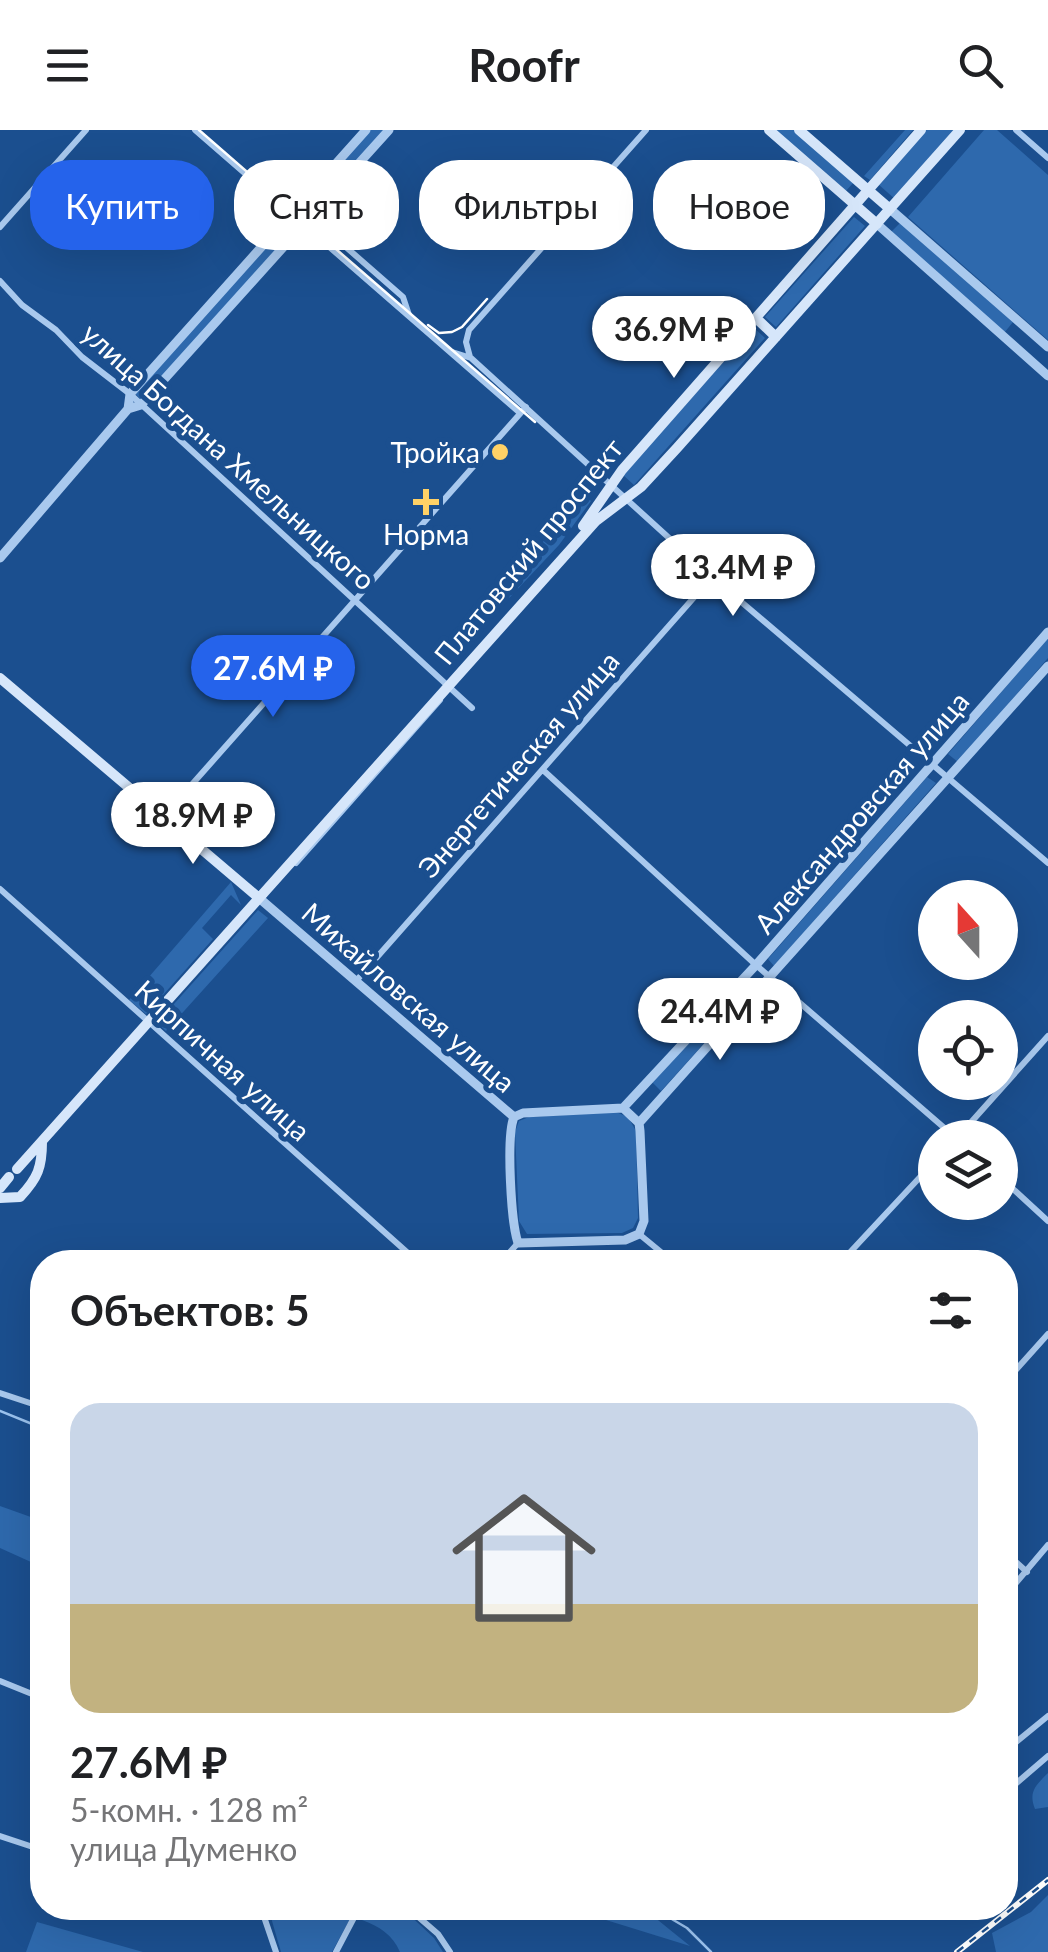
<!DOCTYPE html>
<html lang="ru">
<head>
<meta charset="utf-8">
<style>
  body { margin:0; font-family:Lato,sans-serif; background:#f6f6f6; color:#202124; height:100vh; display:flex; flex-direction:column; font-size:38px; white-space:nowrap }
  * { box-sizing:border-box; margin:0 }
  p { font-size:32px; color:#757577 }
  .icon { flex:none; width:55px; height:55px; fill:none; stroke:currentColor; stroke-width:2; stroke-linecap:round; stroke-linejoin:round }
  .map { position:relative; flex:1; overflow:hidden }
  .details { position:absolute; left:30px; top:1120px; width:988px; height:670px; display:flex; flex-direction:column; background:#fff; border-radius:40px; box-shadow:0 10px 40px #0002 }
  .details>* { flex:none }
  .top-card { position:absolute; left:30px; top:30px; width:990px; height:90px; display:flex; gap:20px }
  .needle { width:65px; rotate:339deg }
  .fabs { position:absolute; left:918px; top:750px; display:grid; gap:20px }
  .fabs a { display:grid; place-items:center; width:100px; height:100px; border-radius:50%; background:#fff; box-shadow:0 10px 40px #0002; font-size:50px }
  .price { position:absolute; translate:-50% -85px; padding:0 22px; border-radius:35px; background:#fff; color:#222; font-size:32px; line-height:65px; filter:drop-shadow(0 2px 5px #0008) }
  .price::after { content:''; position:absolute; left:50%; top:60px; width:30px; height:22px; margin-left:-15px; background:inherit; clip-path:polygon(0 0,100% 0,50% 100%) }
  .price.current { background:#2563eb; color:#fff }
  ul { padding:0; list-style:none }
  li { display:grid; align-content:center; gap:20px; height:530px; padding:0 40px }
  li+li { border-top:2px solid #e0e0e0 }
  li span { display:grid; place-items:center; height:310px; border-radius:30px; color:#555 }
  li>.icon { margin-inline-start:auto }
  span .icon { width:180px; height:180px; fill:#fffc; stroke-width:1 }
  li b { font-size:42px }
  h2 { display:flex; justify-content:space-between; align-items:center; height:120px; padding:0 40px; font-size:42px }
  .pill { padding:0 35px; border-radius:40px; background:#fff; box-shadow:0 10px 40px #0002; font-size:35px; line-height:90px }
  .pill.current { background:#2563eb; color:#fff }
  header { display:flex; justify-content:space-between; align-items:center; height:130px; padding:0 40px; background:#fff; font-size:45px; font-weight:700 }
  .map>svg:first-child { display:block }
  .green { fill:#2e69ad }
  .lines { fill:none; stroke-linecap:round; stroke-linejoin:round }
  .stream { stroke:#9cc4f0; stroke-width:2.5 }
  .minor { stroke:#a9c9ee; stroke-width:6 }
  .tertiary { stroke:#a9c9ee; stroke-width:9 }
  .secondary { stroke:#d6e6fa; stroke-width:10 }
  .tram { stroke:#fff; stroke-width:2.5 }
  .rail-casing { stroke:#fff; stroke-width:6 }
  .rail { stroke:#1b4f8f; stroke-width:2.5; stroke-dasharray:8; stroke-linecap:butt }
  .poi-dot { fill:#ffd166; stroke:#1b4f8f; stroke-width:4 }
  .labels { text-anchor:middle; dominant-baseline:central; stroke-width:10; stroke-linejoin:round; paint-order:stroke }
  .poi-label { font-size:28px; fill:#fff; stroke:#1b4f8f; text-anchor:end }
  .street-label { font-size:28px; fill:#fff; stroke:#1b4f8f }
</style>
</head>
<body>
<header><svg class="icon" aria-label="menu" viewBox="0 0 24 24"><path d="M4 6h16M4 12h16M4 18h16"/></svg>Roofr<svg class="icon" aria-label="search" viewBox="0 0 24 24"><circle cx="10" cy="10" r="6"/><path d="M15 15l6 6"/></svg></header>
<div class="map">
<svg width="1048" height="1822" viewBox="0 0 1048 1822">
  <rect width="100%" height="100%" fill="#1b4f8f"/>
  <path class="green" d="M370 0H384L312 82 304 75Z
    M776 0H796L854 52 845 62Z
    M905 0H913L870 50 864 46Z
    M925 0H957L896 70 878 54Z
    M984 0H997L1048 45V210L908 87Z
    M854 87 865 96 776 197 765 187Z
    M289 92 296 99 141 269 134 263Z
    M900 93 1013 192 1004 203 891 102Z
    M754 198 765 208 634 355 623 345Z
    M585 365 591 371 559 415 449 532 441 525Z
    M1048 508V528L958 632 948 624Z
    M927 647 936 653 774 836 768 829Z
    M231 752 241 775 231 765 202 798 213 809 146 884 129 870Z
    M258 780 268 788 166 901 157 893Z
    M746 851 754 858 661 961 652 952Z
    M616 982 628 987 636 1001 638 1088 633 1098 622 1103 527 1104 519 1091 515 1002 519 991 529 987Z
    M0 1376 42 1391V1469L36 1463 42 1437 0 1418Z
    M1048 1643V1677L1035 1679C1028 1662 1036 1655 1048 1643Z
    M1048 1765V1822H996L992 1803 1031 1782Z
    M274 1778H356L332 1822H281L272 1791Z
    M370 1778H402L434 1808 443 1822H400C393 1805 379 1796 362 1790Z
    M596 1778H643L690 1816 606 1790Z
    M37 1792 143 1822H26Z"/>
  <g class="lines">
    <path class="stream" d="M0 1281 42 1298
      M653 1778 687 1798 711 1822"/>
    <path class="minor" d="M195 0 520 283
      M1016 0 1048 28
      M299 76 403 167 409 185
      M0 97 86 0
      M0 151 22 175 56 200 82 227 130 264 472 578
      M449 221 471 228 712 447 1048 733
      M470 227 466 212 469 200 646 0
      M543 640 756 835 956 1008
      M164 686 526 277
      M296 733 440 570
      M0 759 418 1132
      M356 851 712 447
      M957 1008 1048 906
      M1000 1047 1048 1091
      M639 1104 673 1132
      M501 1132 518 1113
      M841 1132 935 1031
      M39 1206 42 1207
      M1005 1252 1048 1204
      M0 1263 42 1277
      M1005 1422 1027 1442
      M1005 1466 1048 1415
      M0 1551 42 1568
      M1005 1621 1048 1586
      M1005 1663 1048 1626
      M0 1706 42 1720
      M227 1778 250 1780 259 1778
      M261 1778 276 1822
      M408 1778 438 1804 450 1822
      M336 1822 359 1778"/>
    <path class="tertiary" d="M890 79 1048 217
      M877 94 1048 246
      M128 279 130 264 366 0
      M0 428 128 279 141 275 389 0
      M259 768 514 987
      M623 978 756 835 1048 502
      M623 978 639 993 640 1001 644 1091 639 1104 625 1110 518 1113C511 1092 506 1007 514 987L523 983Z
      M639 993 1048 536"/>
    <path class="secondary" d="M769 0 877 94
      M799 0 890 79
      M756 188 776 207
      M583 396 622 340 921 0
      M0 548 259 768
      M17 1039 596 391 641 357 677 318 960 0
      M0 1058 9 1047
      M0 1068 20 1067C38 1048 42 1037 42 1012"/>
    <path class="tram" d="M199 0 535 292
      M428 195 439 203 452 202 462 197 487 169"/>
    <g class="rail-casing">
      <path id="rail" d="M957 1822 1048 1750"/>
    </g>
    <use href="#rail" class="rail"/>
  </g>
  <g class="poi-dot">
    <circle cx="500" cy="322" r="10"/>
    <path d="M421 357h10v10h10v10h-10v10h-10v-10h-10v-10h10z"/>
  </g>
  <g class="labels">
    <g class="poi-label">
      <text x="480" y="322">Тройка</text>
      <text x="426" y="404" text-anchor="middle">Норма</text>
    </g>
    <g class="street-label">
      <text transform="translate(229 326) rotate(42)">улица Богдана Хмельницкого</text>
      <text transform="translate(528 421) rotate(-51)">Платовский проспект</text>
      <text transform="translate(518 634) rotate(-49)">Энергетическая улица</text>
      <text transform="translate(861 682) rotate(-49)">Александровская улица</text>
      <text transform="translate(409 867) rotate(41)">Михайловская улица</text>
      <text transform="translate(223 930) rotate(42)">Кирпичная улица</text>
    </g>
  </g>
</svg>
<div class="fabs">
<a><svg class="needle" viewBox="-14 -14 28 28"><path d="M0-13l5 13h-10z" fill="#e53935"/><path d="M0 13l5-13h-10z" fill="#757577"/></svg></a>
<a><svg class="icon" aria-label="locate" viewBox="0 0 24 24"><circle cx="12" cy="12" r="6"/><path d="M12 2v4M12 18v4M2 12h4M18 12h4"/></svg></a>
<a><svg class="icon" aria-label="layers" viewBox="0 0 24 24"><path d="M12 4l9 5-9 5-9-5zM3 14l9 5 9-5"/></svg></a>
</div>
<b class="price" style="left:674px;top:251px">36.9M ₽</b>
<b class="price" style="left:733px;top:489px">13.4M ₽</b>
<b class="price current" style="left:273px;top:590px">27.6M ₽</b>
<b class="price" style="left:193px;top:737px">18.9M ₽</b>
<b class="price" style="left:720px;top:933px">24.4M ₽</b>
<div class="top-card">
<a class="pill current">Купить</a>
<a class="pill">Снять</a>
<a class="pill">Фильтры</a>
<a class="pill">Новое</a>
</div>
<section class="details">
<h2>Объектов: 5<svg class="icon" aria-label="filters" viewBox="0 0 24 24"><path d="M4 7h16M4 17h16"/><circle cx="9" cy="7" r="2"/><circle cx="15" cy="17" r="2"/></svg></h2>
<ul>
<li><span style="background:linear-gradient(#c9d6e8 65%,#c2b280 0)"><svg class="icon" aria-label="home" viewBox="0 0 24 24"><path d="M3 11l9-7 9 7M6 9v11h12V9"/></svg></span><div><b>27.6M ₽</b><p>5-комн. · 128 m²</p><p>улица Думенко</p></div></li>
</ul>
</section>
</div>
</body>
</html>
